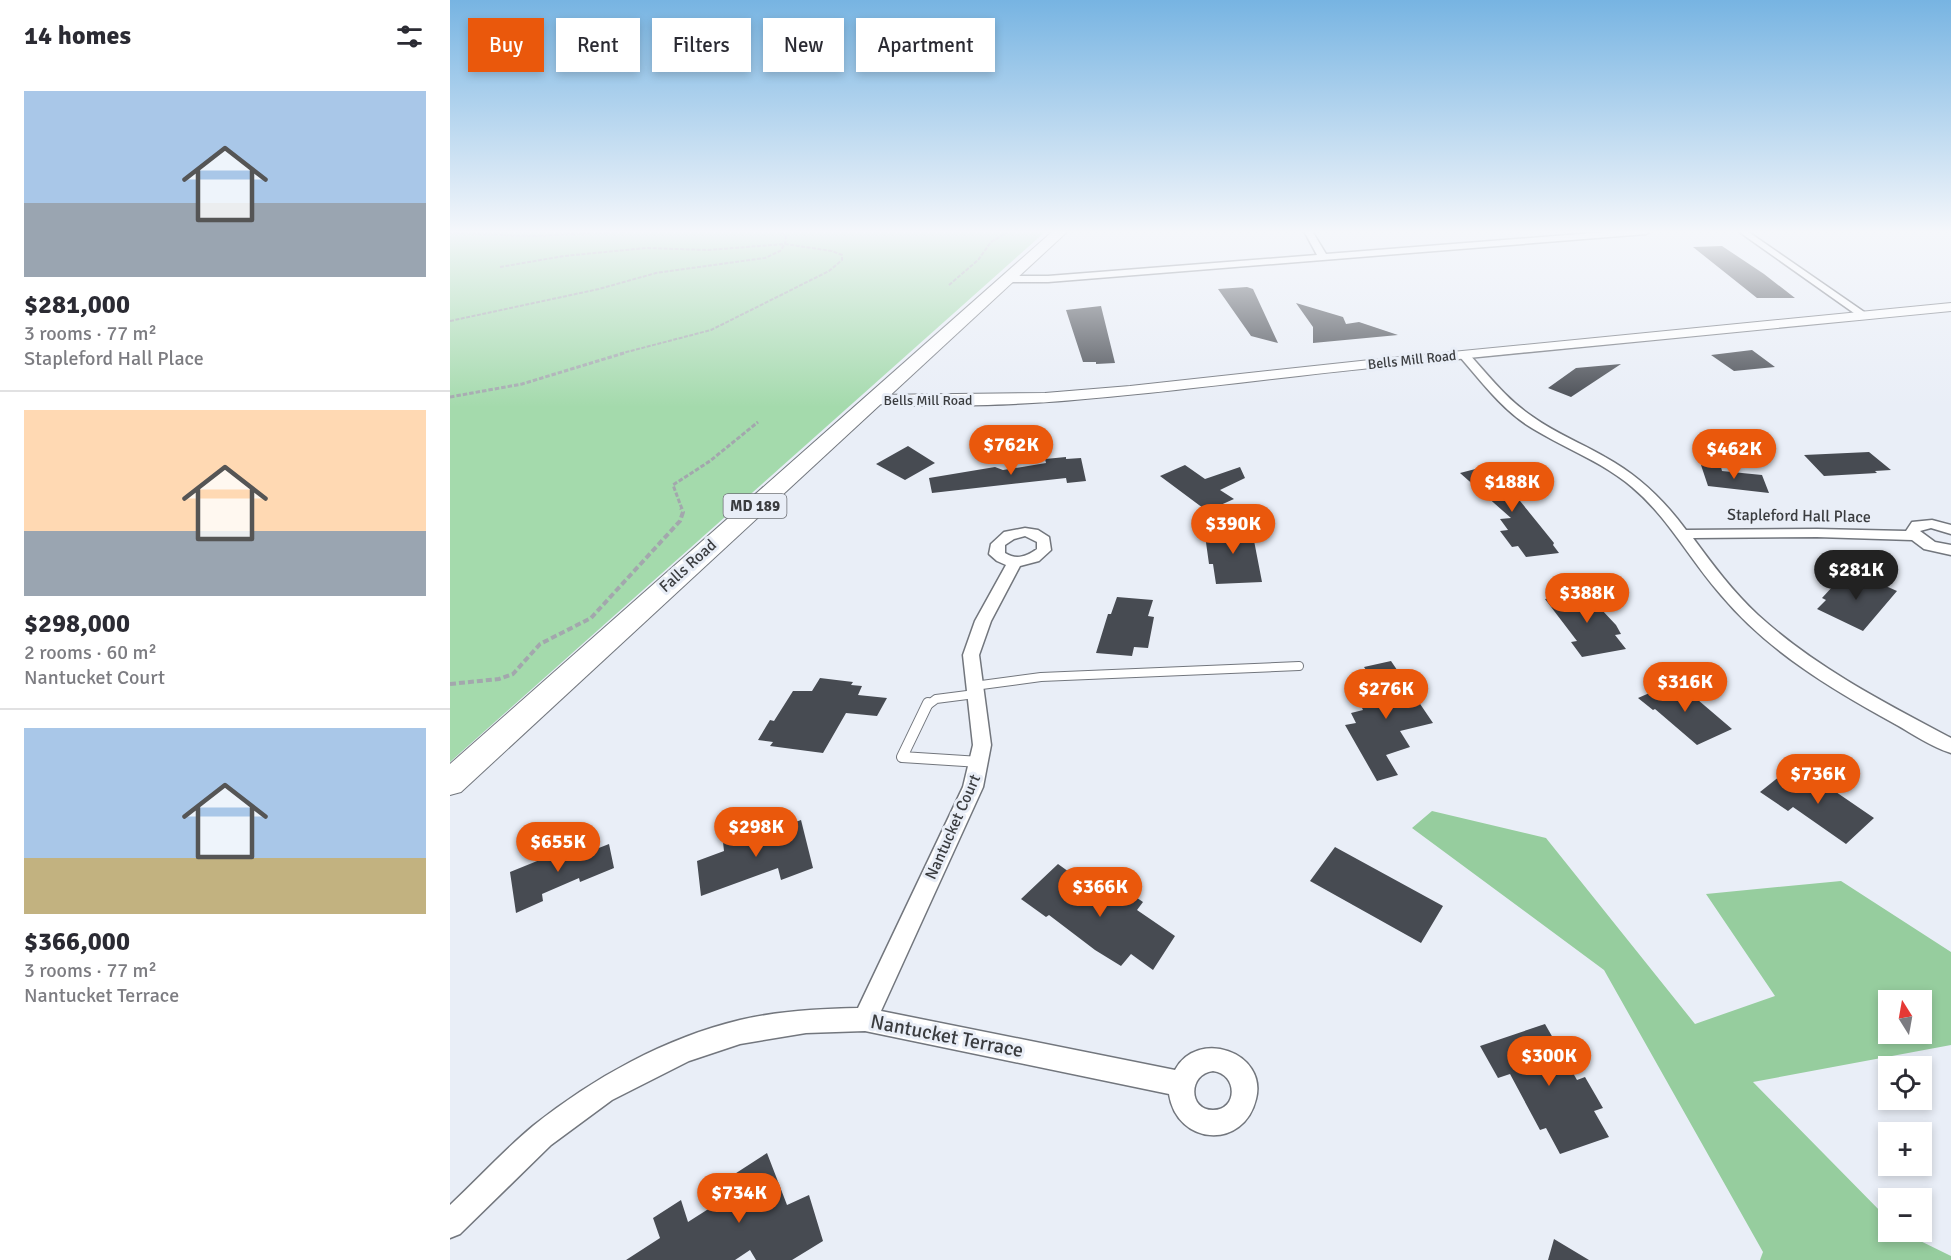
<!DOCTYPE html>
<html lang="en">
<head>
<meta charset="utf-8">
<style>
  body { margin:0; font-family:Signika,sans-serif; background:#f7f7f7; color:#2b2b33; height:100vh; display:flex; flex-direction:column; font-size:22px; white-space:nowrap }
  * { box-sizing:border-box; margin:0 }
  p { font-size:20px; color:#7c7c81 }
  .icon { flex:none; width:33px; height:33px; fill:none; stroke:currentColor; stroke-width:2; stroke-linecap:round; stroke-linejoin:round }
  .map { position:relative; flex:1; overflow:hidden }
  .side { display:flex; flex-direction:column; background:#fff; width:450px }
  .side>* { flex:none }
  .guide { position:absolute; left:18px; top:18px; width:570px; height:54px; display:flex; gap:12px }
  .needle { width:39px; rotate:349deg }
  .tools { position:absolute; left:1428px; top:990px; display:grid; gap:12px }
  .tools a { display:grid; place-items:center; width:54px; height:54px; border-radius:0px; background:#fff; box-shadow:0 3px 9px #0003; font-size:30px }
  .price { position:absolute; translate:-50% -51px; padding:0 14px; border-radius:21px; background:#ea580c; color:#fff; font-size:20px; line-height:39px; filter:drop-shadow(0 2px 3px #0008) }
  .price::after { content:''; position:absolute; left:50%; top:36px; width:18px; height:14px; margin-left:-9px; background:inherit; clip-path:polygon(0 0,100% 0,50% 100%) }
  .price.on { background:#222; color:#fff }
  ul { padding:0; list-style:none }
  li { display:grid; align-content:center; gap:12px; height:318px; padding:0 24px }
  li+li { border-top:2px solid #e1e1e2 }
  li span { display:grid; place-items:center; height:186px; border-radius:0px; color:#555 }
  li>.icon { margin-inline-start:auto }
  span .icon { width:108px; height:108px; fill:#fffc; stroke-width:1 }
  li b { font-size:26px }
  h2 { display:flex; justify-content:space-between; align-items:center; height:72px; padding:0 24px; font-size:26px }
  .chip { padding:0 21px; border-radius:0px; background:#fff; box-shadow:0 3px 9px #0003; font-size:21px; line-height:54px }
  .chip.on { background:#ea580c; color:#fff }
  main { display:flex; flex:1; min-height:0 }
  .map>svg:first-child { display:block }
  .green { fill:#a4daac }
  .forest { fill:#96cd9e; fill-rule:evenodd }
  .building { fill:#474b52 }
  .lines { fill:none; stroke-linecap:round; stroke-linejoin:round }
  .service-far1-casing { stroke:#72767d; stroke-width:10 }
  .service-casing { stroke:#72767d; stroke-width:12 }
  .minor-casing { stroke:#72767d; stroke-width:3 }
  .tertiary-casing { stroke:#72767d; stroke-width:2 }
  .primary-casing { stroke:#72767d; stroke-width:2 }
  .path-far2 { stroke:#a3a7ad; stroke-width:2; stroke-dasharray:4 1.5; stroke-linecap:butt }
  .path-far1 { stroke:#a3a7ad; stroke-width:3; stroke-dasharray:4.5 2; stroke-linecap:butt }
  .path { stroke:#a3a7ad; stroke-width:4; stroke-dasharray:6 3; stroke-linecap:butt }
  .service-far1 { stroke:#fff; stroke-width:8 }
  .service { stroke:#fff; stroke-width:10 }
  .minor { fill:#fff; fill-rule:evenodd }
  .tertiary { fill:#fff; fill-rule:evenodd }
  .primary { fill:#fff; fill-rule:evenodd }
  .labels { text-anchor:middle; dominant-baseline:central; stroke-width:6; stroke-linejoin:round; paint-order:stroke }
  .far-street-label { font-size:14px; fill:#3a3c3f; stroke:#e9eef7 }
  .shield { fill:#e9eef7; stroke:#6e7176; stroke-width:1.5 }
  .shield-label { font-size:15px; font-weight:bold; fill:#3a3c3f }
  .street-label { font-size:16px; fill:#3a3c3f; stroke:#e9eef7 }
  .near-street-label { font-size:20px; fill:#3a3c3f; stroke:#e9eef7 }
</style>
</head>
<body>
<main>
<section class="side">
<h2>14 homes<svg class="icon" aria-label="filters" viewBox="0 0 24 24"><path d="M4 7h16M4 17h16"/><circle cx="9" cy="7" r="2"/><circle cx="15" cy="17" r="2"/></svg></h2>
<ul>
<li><span style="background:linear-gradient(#a9c7e8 60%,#9aa5b1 0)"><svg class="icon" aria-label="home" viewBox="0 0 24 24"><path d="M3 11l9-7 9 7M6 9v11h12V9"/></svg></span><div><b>$281,000</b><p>3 rooms · 77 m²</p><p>Stapleford Hall Place</p></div></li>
<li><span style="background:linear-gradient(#ffd9b3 65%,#9aa5b1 0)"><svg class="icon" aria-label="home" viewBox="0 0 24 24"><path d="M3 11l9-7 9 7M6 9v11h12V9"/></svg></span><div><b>$298,000</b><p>2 rooms · 60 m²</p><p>Nantucket Court</p></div></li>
<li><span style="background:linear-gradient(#a9c7e8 70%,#c2b280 0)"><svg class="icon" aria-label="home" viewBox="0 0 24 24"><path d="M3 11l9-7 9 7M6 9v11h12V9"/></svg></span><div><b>$366,000</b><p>3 rooms · 77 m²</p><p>Nantucket Terrace</p></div></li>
</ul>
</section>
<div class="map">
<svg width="1501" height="1260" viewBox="0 0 1501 1260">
  <rect width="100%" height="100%" fill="#e9eef7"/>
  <path class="green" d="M0 231H596L0 762Z"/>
  <path class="forest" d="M982 811 1096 838 1245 1024 1325 996 1256 894 1391 881 1501 952V1045L1303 1082 1438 1219V1232H1452L1501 1256V1260H1310L1313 1252 1154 970 962 828ZM1438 1000H1472V1034H1438Z"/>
  <path class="building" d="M1272 246 1314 274 1345 298H1307L1243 247Z
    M797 287 803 289 828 343 801 336 768 289Z
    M846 303 893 317 896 324 909 322 948 335 863 343V327Z
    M651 306 665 363 646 364V362H633L616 310Z
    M1302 350 1325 367 1284 371 1261 355Z
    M1171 364 1121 397 1098 388 1126 368Z
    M458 446 485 463 455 480 426 464Z
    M1419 452 1441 470 1425 471 1427 473 1374 476 1354 455Z
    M616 457V459L631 458 636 481 617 483 616 478 482 493 479 478 545 467 553 470 596 463 595 459Z
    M735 465 755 479 790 467 795 478 770 490 784 499 757 511 710 476Z
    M1251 465 1271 467 1272 471 1312 475 1319 493 1258 486Z
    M1037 466 1046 473H1049L1075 494 1066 496 1104 543 1103 545 1109 553 1076 557 1068 546 1062 547 1050 531 1058 530 1050 519 1061 518 1010 473Z
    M801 525 812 582 766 584 763 564H759L754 528Z
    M1404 572 1447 591 1413 631 1367 609 1376 600 1372 598 1384 585 1392 579 1396 581Z
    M1135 592 1166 625 1171 634 1165 635 1176 649 1132 657 1121 642 1127 641 1095 599Z
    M667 597 703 600 698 616 704 617 698 648 684 647 682 656 646 653 658 614H661Z
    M941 661 983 723 950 731 960 747 936 755 948 775 927 781 895 725 906 723 901 713 913 710 912 708 936 701 914 667Z
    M370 678 403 682 401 685 412 686 408 695 437 698 427 716 396 713 373 753 320 746 323 742 308 740 320 720 324 721 343 691H362Z
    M1222 681 1239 695 1241 694 1282 729 1247 745 1205 709 1203 710 1188 698 1204 691 1202 689Z
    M1340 768 1362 783 1367 779 1424 818 1396 844 1343 807 1338 811 1310 792Z
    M351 820 363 868 331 880 328 868 251 896 247 861 274 851 273 842 316 827 317 832Z
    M139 840 141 851 159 844 164 868 130 882 129 878 92 894 93 901 66 913 60 872Z
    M885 847 993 906 971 943 860 881Z
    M608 864 658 900 671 887 693 902 687 910 725 936 703 970 681 954 671 966 645 950 599 915 596 917 571 899Z
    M1095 1024 1127 1080 1135 1077 1153 1108 1144 1111 1159 1137 1110 1154 1096 1128 1090 1130 1060 1074 1048 1078 1030 1046Z
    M317 1153 337 1205 359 1195 373 1241 342 1260H306L300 1250 285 1260H176L210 1238 203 1218 231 1200 238 1222 285 1192 280 1177Z
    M1104 1239 1139 1260H1098Z"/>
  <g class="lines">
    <g class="service-far1-casing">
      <path id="service-far1" d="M524 686 591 677 849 666
        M478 705 486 699 525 694"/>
    </g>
    <g class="service-casing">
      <path id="service" d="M478 703 452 757 530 762"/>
    </g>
    <g class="minor-casing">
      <path id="minor" d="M854 231H862L876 254 1168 231H1200L1196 234 598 282H556L551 279 556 276H598L867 255Z
        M1288 231H1297L1420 316 1419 318H1411Z
        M1014 352 1018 353C1038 375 1057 400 1083 417 1105 433 1131 443 1155 457 1188 475 1214 500 1236 530L1367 529 1456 531 1462 522 1482 520 1501 525V534L1481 528 1470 531 1485 542 1501 545V555L1474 549 1462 540 1367 537 1243 538C1263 565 1283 592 1308 615 1365 667 1433 702 1501 738V753C1481 747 1463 734 1445 724 1381 689 1318 651 1271 595 1240 560 1218 517 1182 487 1150 460 1111 447 1077 425 1050 407 1031 381 1010 357L1008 355Z
        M575 528 588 530 599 537 601 550 589 561 570 566 541 621 529 655 541 745 533 787 431 1011 725 1070C747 1028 818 1052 806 1099 794 1150 727 1146 719 1094L415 1031 356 1033 290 1044 239 1061 162 1100 101 1145 10 1234 0 1238V1205C28 1179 54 1150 83 1126 143 1078 215 1038 290 1020 329 1011 368 1009 408 1008L513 787 523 745 513 655 525 621 556 565 547 561 539 554 541 544 554 532ZM575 536 587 542V549C576 557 566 560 555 553V545L564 539ZM763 1071C788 1074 788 1110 763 1110 738 1110 738 1074 763 1071Z"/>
    </g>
    <g class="tertiary-casing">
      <path id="tertiary" d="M1501 303V311C1308 330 1115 348 921 368 814 379 707 394 599 402 574 404 425 411 414 400L422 395 595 393 680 386 920 360Z"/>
    </g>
    <g class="primary-casing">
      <path id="primary" d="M603 231H618L11 792 0 795V764Z"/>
    </g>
    <path class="path-far2" d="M0 233 81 236 190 231
      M50 267 114 256 196 248 258 250 335 244 336 237 330 231
      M499 285 528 260 541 242 559 231
      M0 321 149 289 206 273 315 258 330 251 335 244 382 251 392 255V260L379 271 261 330 169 354"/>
    <path class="path-far1" d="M0 397 72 384 174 353
      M232 509 223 485 260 461 308 422"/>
    <path class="path" d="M0 684 49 679 63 674 90 644 141 618 230 521 233 512 231 508"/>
    <use href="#service-far1" class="service-far1"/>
    <use href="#service" class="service"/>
    <use href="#minor" class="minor"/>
    <use href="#tertiary" class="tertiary"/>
    <use href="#primary" class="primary"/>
  </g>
  <linearGradient id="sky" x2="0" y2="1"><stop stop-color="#77b4e2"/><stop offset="0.57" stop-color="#f5f7fb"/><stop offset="1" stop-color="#f5f7fb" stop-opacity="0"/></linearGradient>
  <rect width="1501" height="407" fill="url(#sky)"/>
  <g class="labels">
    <g class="far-street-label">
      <text transform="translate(962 360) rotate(-6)">Bells Mill Road</text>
      <text x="478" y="400">Bells Mill Road</text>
    </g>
    <rect class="shield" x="273.5" y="494" width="63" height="24" rx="4.5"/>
    <g class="shield-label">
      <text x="305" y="506">MD 189</text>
    </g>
    <g class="street-label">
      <text transform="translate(1349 516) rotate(1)">Stapleford Hall Place</text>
      <text transform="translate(238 566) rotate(-42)">Falls Road</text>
      <text transform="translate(503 827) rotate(-66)">Nantucket Court</text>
    </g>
    <g class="near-street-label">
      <text transform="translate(497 1036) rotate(11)">Nantucket Terrace</text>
    </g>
  </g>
</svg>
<div class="tools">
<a><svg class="needle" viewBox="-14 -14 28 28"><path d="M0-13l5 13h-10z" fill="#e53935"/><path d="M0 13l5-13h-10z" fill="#7c7c81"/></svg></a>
<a><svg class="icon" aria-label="locate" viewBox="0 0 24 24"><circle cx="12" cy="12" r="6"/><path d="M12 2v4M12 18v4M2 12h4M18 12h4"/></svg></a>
<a>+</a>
<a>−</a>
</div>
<b class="price" style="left:561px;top:476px">$762K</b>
<b class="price" style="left:1284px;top:480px">$462K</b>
<b class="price" style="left:1062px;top:513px">$188K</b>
<b class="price" style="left:783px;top:555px">$390K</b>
<b class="price on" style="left:1406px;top:601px">$281K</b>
<b class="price" style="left:1137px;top:624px">$388K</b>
<b class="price" style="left:1235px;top:713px">$316K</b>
<b class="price" style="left:936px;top:720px">$276K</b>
<b class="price" style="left:1368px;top:805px">$736K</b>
<b class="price" style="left:306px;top:858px">$298K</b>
<b class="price" style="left:108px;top:873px">$655K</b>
<b class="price" style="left:650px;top:918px">$366K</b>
<b class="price" style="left:1099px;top:1087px">$300K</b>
<b class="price" style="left:289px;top:1224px">$734K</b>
<div class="guide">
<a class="chip on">Buy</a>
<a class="chip">Rent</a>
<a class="chip">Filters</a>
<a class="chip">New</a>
<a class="chip">Apartment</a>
</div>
</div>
</main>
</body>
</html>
